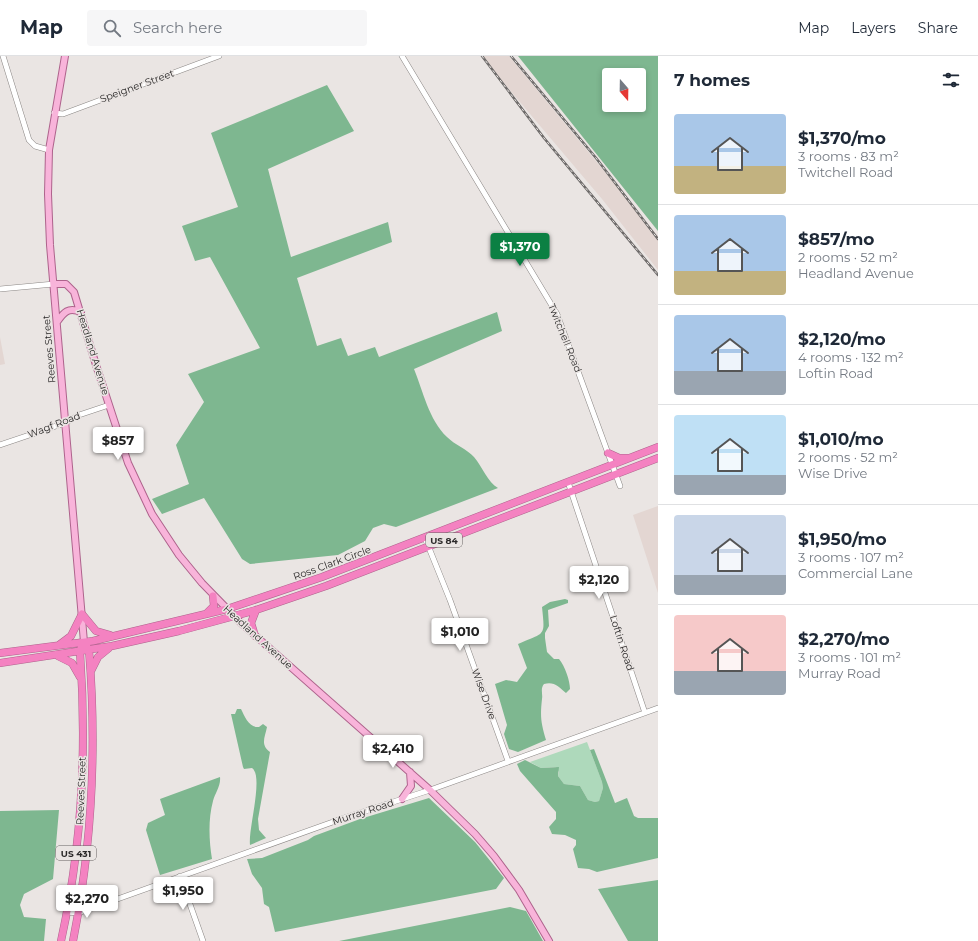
<!DOCTYPE html>
<html lang="en">
<head>
<meta charset="utf-8">
<style>
  body { margin:0; font-family:Montserrat,sans-serif; background:#f6f6f7; color:#1f2937; height:100vh; display:flex; flex-direction:column; font-size:15px; white-space:nowrap }
  * { box-sizing:border-box; margin:0 }
  p { font-size:13px; color:#747a83 }
  .icon { flex:none; width:22px; height:22px; fill:none; stroke:currentColor; stroke-width:2; stroke-linecap:round; stroke-linejoin:round }
  .map { position:relative; flex:1; overflow:hidden }
  .details { display:flex; flex-direction:column; background:#fff; width:320px }
  .details>* { flex:none }
  .needle { width:26px; rotate:160deg }
  .fabs { position:absolute; left:602px; top:12px; display:grid; gap:8px }
  .fabs a { display:grid; place-items:center; width:44px; height:44px; border-radius:4px; background:#fff; box-shadow:0 2px 6px #0003; font-size:20px }
  .price { position:absolute; translate:-50% -34px; padding:0 9px; border-radius:4px; background:#fff; color:#222; font-size:13px; line-height:26px; filter:drop-shadow(0 1px 2px #0008) }
  .price::after { content:''; position:absolute; left:50%; top:24px; width:12px; height:9px; margin-left:-6px; background:inherit; clip-path:polygon(0 0,100% 0,50% 100%) }
  .price.current { background:#0b8043; color:#fff }
  ul { padding:0; list-style:none }
  li { display:flex; align-items:center; gap:12px; height:100px; padding:0 16px }
  li+li { border-top:1px solid #e0e1e3 }
  li span { display:grid; place-items:center; flex:none; width:112px; height:80px; border-radius:4px; color:#555 }
  li>.icon { margin-inline-start:auto }
  span .icon { width:48px; height:48px; fill:#fffc; stroke-width:1 }
  li b { font-size:17px }
  h2 { display:flex; justify-content:space-between; align-items:center; height:48px; padding:0 16px; font-size:17px }
  header { display:flex; align-items:center; gap:24px; box-sizing:border-box; height:56px; padding:0 20px; background:#fff; border-bottom:1px solid #e0e1e3 }
  header strong { font-size:19px }
  nav { display:flex; gap:22px; margin-inline-start:auto; font-size:14px }
  .search { width:280px; height:36px; background:#f6f6f7; display:flex; align-items:center; gap:10px; box-sizing:border-box; padding:0 14px; border-radius:4px; color:#747a83; font-size:15px }
  main { display:flex; flex:1; min-height:0 }
  .map>svg:first-child { display:block }
  .built { fill:#e3d6d2 }
  .green { fill:#aed9bb }
  .forest { fill:#7eb790; fill-rule:evenodd }
  .lines { fill:none; stroke-linecap:round; stroke-linejoin:round }
  .minor-casing { stroke:#8b8785; stroke-width:6 }
  .major-casing { stroke:#ae638c; stroke-width:8 }
  .highway-casing { stroke:#ae638c; stroke-width:8 }
  .minor { stroke:#fff; stroke-width:5 }
  .major { stroke:#f8b4da; stroke-width:6 }
  .highway { stroke:#f482c1; stroke-width:7 }
  .rail-casing { stroke:#6d6a69; stroke-width:2.5 }
  .rail { stroke:#eae5e3; stroke-width:1; stroke-dasharray:3; stroke-linecap:butt }
  .labels { text-anchor:middle; dominant-baseline:central; stroke-width:3; stroke-linejoin:round; paint-order:stroke }
  .shield { fill:#eae5e3; stroke:#646161; stroke-width:1 }
  .shield-label { font-size:9px; font-weight:bold; fill:#2b2929 }
  .street-label { font-size:10px; fill:#2b2929; stroke:#eae5e3 }
</style>
</head>
<body>
<header>
<strong>Map</strong>
<div class="search"><svg class="icon" aria-label="search" viewBox="0 0 24 24"><circle cx="10" cy="10" r="6"/><path d="M15 15l6 6"/></svg>Search here</div>
<nav><a>Map</a><a>Layers</a><a>Share</a></nav>
</header>
<main>
<div class="map">
<svg width="658" height="885" viewBox="0 0 658 885">
  <rect width="100%" height="100%" fill="#eae5e3"/>
  <path class="built" d="M481 0H509L658 180V214L602 143Z
    M0 281 5 308 0 309Z
    M658 450V537L633 459Z"/>
  <path class="green" d="M587 686 602 726 603 732 599 745 595 746 588 744 580 730 564 728 558 720 559 716 556 711 541 712 530 706Z"/>
  <path class="forest" d="M518 0H658V175ZM609 19H639V49H609Z
    M327 29 354 75 268 113 291 201 388 166 392 186 297 222 317 290 341 282 348 300 375 291 379 301 497 256 502 275 414 313C423 335 429 364 447 381 455 389 467 393 474 401 482 410 488 427 498 432L396 471 384 468 373 472 365 485 338 499 250 508 242 503 204 442 162 458 152 443 189 428 176 389 204 346 188 318 260 292 210 201 195 205 182 170 238 151 211 77Z
    M565 543 568 544V547L548 554 549 570 545 577V582L547 596 554 603H559C565 610 570 625 570 633L566 637C559 631 554 625 544 628 540 633 543 638 542 643 540 661 541 667 546 684L518 696 509 693 504 678 507 669 495 628 506 624 517 626 527 612 518 588C546 576 545 581 542 551L550 546Z
    M237 653H241C245 661 249 672 259 671L263 668 267 671C265 681 260 689 270 696L258 763 259 774 266 782 250 789C248 773 264 720 252 712L244 713 243 711 231 658H235Z
    M594 693 615 747 627 742 634 760 638 762H658V802L597 816 589 813 578 812 573 793 576 789V784L565 779 552 778 549 771 556 763V756L520 715 517 708 525 704 541 712 559 711 558 720 564 728 580 730 588 744 595 746 599 745 603 732 602 726 590 694Z
    M220 721C221 730 215 737 213 745 208 763 209 785 212 803L160 819 146 774 148 767 165 759 160 743Z
    M429 742 475 786 504 822 496 833 275 876 269 851 264 848 262 832 252 818 247 803 262 802 308 784 314 780 360 763Z
    M59 754 53 823 24 838 20 849 24 861 46 863 44 885H0V755Z
    M658 824V885H628L598 833Z
    M510 851 526 855 543 885H339Z"/>
  <g class="lines">
    <g class="minor-casing">
      <path id="minor" d="M3 0 29 84 35 90 49 94
        M402 0 557 258 620 430
        M54 57 63 58 219 0
        M0 233 54 228
        M0 389 65 367 79 359 109 349
        M568 426 645 657
        M425 482 450 544 508 705
        M180 820 203 885
        M67 856 78 857 84 855 344 762 430 734 658 652"/>
    </g>
    <g class="major-casing">
      <path id="major" d="M65 0 49 94 48 138 50 189 84 586
        M54 228H66L74 236 96 309 128 407 152 458 179 499 202 527 241 567 430 734 475 778 494 800 519 834 549 885
        M57 266C64 256 68 251 81 256
        M402 743 411 730 410 716"/>
    </g>
    <g class="highway-casing">
      <path id="highway" d="M608 397 619 402H628
        M206 558 214 550 213 540
        M255 580 251 567 256 554
        M59 589 71 580 82 558 96 575 110 579
        M0 597 93 585 227 553 322 521 658 391
        M58 600 72 607 80 621
        M0 607 112 590 179 575 256 554 326 530 658 402
        M91 615 98 601 109 592
        M83 832 88 843 103 848
        M61 885C82 790 87 693 80 596L81 592
        M73 885C92 789 97 692 89 594L87 591"/>
    </g>
    <use href="#minor" class="minor"/>
    <use href="#major" class="major"/>
    <use href="#highway" class="highway"/>
    <g class="rail-casing">
      <path id="rail" d="M482 0 544 82 658 219
        M511 0 596 102 658 183"/>
    </g>
    <use href="#rail" class="rail"/>
  </g>
  <g class="labels">
    <g class="shield">
      <rect x="426" y="477" width="36" height="14" rx="3"/>
      <rect x="56" y="790" width="40" height="14" rx="3"/>
    </g>
    <g class="shield-label">
      <text x="444" y="484">US 84</text>
      <text x="76" y="797">US 431</text>
    </g>
    <g class="street-label">
      <text transform="translate(137 30) rotate(-20)">Speigner Street</text>
      <text transform="translate(565 282) rotate(68)">Twitchell Road</text>
      <text transform="translate(49 293) rotate(-95)">Reeves Street</text>
      <text transform="translate(93 296) rotate(73)">Headland Avenue</text>
      <text transform="translate(54 369) rotate(-21)">Wagf Road</text>
      <text transform="translate(332 507) rotate(-20)">Ross Clark Circle</text>
      <text transform="translate(258 581) rotate(42)">Headland Avenue</text>
      <text transform="translate(622 587) rotate(72)">Loftin Road</text>
      <text transform="translate(484 638) rotate(70)">Wise Drive</text>
      <text transform="translate(81 735) rotate(-88)">Reeves Street</text>
      <text transform="translate(363 756) rotate(-18)">Murray Road</text>
    </g>
  </g>
</svg>
<div class="fabs">
<a><svg class="needle" viewBox="-14 -14 28 28"><path d="M0-13l5 13h-10z" fill="#e53935"/><path d="M0 13l5-13h-10z" fill="#747a83"/></svg></a>
</div>
<b class="price current" style="left:520px;top:211px">$1,370</b>
<b class="price" style="left:118px;top:405px">$857</b>
<b class="price" style="left:599px;top:544px">$2,120</b>
<b class="price" style="left:460px;top:596px">$1,010</b>
<b class="price" style="left:393px;top:713px">$2,410</b>
<b class="price" style="left:183px;top:855px">$1,950</b>
<b class="price" style="left:87px;top:863px">$2,270</b>
</div>
<section class="details">
<h2>7 homes<svg class="icon" aria-label="filters" viewBox="0 0 24 24"><path d="M4 7h16M4 17h16"/><circle cx="9" cy="7" r="2"/><circle cx="15" cy="17" r="2"/></svg></h2>
<ul>
<li><span style="background:linear-gradient(#a9c7e8 65%,#c2b280 0)"><svg class="icon" aria-label="home" viewBox="0 0 24 24"><path d="M3 11l9-7 9 7M6 9v11h12V9"/></svg></span><div><b>$1,370/mo</b><p>3 rooms · 83 m²</p><p>Twitchell Road</p></div></li>
<li><span style="background:linear-gradient(#a9c7e8 70%,#c2b280 0)"><svg class="icon" aria-label="home" viewBox="0 0 24 24"><path d="M3 11l9-7 9 7M6 9v11h12V9"/></svg></span><div><b>$857/mo</b><p>2 rooms · 52 m²</p><p>Headland Avenue</p></div></li>
<li><span style="background:linear-gradient(#a9c7e8 70%,#9aa5b1 0)"><svg class="icon" aria-label="home" viewBox="0 0 24 24"><path d="M3 11l9-7 9 7M6 9v11h12V9"/></svg></span><div><b>$2,120/mo</b><p>4 rooms · 132 m²</p><p>Loftin Road</p></div></li>
<li><span style="background:linear-gradient(#bfe0f5 75%,#9aa5b1 0)"><svg class="icon" aria-label="home" viewBox="0 0 24 24"><path d="M3 11l9-7 9 7M6 9v11h12V9"/></svg></span><div><b>$1,010/mo</b><p>2 rooms · 52 m²</p><p>Wise Drive</p></div></li>
<li><span style="background:linear-gradient(#c9d6e8 75%,#9aa5b1 0)"><svg class="icon" aria-label="home" viewBox="0 0 24 24"><path d="M3 11l9-7 9 7M6 9v11h12V9"/></svg></span><div><b>$1,950/mo</b><p>3 rooms · 107 m²</p><p>Commercial Lane</p></div></li>
<li><span style="background:linear-gradient(#f6c9c9 70%,#9aa5b1 0)"><svg class="icon" aria-label="home" viewBox="0 0 24 24"><path d="M3 11l9-7 9 7M6 9v11h12V9"/></svg></span><div><b>$2,270/mo</b><p>3 rooms · 101 m²</p><p>Murray Road</p></div></li>
</ul>
</section>
</main>
</body>
</html>
